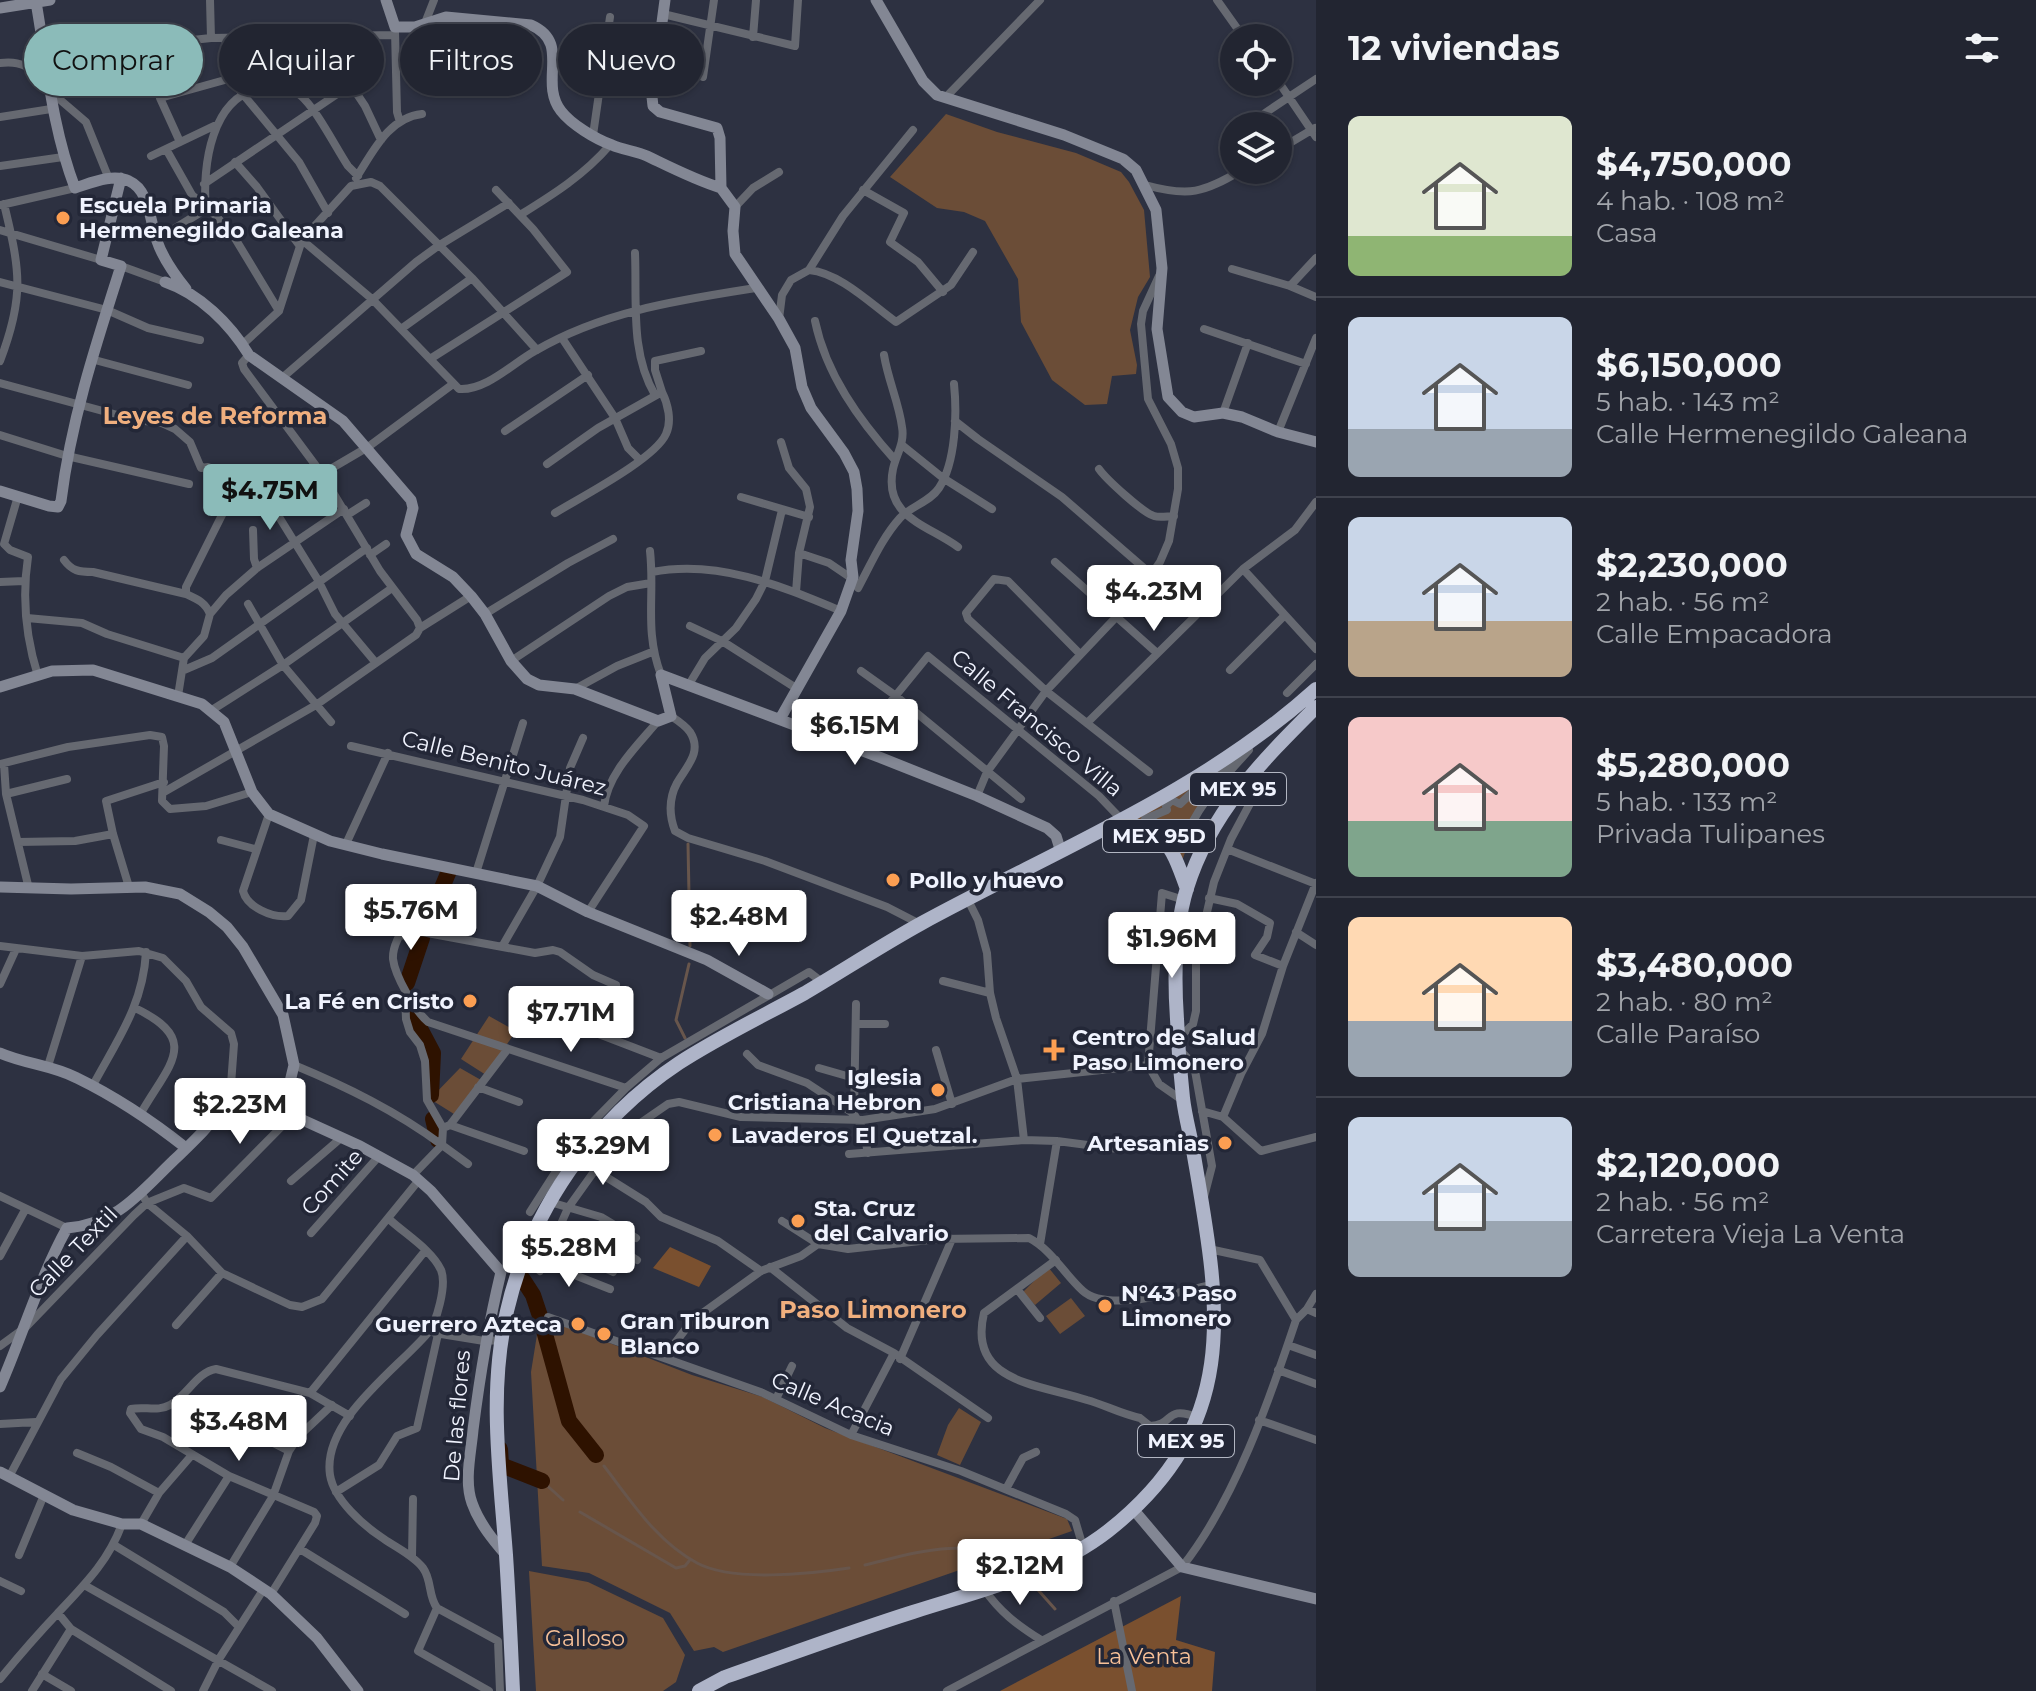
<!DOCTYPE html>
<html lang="es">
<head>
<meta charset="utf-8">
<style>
  body { margin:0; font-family:Montserrat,sans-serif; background:#2e313d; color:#f1f3f6; height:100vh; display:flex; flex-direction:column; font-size:30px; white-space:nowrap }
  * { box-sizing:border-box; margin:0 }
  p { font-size:26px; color:#a2a5ab }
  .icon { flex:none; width:44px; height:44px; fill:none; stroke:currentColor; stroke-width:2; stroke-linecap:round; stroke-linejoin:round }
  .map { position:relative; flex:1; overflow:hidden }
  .side { display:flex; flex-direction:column; background:#222531; width:720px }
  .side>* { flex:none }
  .guide { position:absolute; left:24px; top:24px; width:760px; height:72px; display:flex; gap:16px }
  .controls { position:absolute; left:1220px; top:24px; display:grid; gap:16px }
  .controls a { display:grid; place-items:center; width:72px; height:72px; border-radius:50%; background:#222531; box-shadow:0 2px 6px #0004,0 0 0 2px #3f424d; font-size:40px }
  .price { position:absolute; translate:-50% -68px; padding:0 18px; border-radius:8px; background:#fff; color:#222; font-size:26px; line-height:52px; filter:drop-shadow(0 2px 4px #0008) }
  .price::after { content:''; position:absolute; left:50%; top:48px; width:24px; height:18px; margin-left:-12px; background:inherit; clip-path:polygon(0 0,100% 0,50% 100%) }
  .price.active { background:#8bbbb9; color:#111 }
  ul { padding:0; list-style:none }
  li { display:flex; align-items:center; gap:24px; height:200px; padding:0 32px }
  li+li { border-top:2px solid #3f424d }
  li span { display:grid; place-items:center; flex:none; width:224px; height:160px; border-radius:12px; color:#555 }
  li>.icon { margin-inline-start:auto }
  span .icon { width:96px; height:96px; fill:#fffc; stroke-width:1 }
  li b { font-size:34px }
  h2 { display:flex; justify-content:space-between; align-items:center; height:96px; padding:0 32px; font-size:34px }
  .tag { padding:0 28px; border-radius:36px; background:#222531; box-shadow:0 2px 6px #0004,0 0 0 2px #3f424d; font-size:28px; line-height:72px }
  .tag.active { background:#8bbbb9; color:#111 }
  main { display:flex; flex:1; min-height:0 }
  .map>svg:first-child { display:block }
  .green { fill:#6b4d37 }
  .forest { fill:#7a502f }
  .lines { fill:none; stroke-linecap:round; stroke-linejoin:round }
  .stream { stroke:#68564c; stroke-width:3 }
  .river { stroke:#2e1200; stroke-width:16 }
  .street { stroke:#666971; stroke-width:8 }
  .secondary { stroke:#838794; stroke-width:11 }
  .highway { stroke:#aeb4c8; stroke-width:14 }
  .poi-dot { fill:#fb9e52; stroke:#232737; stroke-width:3 }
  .labels { text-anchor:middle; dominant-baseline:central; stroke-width:7; stroke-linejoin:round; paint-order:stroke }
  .shield { fill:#232737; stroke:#b2b6c2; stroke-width:2 }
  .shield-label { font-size:20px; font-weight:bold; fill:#f0f3fe }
  .poi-label { font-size:22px; font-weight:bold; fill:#f0f3fe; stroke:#232737; text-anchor:start }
  .street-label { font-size:22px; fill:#f0f3fe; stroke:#232737 }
  .park-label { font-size:22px; fill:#f8c198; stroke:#232737 }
  .neighbourhood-label { font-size:24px; font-weight:bold; fill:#f0af7e; stroke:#232737 }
</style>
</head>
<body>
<main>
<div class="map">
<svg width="1316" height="1691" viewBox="0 0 1316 1691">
  <rect width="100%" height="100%" fill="#2d3141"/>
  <path class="green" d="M946 114 997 132 1076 153 1121 172 1129 182 1144 210 1150 277 1138 297 1130 330 1137 365 1136 374 1112 376 1107 404 1085 405 1052 380 1021 322 1018 279 985 221 964 212 937 208 890 177Z
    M1200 779 1213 780 1215 789 1197 818 1181 864 1157 826 1127 818Z
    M489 1016 516 1031 486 1075 461 1059Z
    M460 1068 481 1080 454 1114 430 1099Z
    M1048 1267 1061 1283 1035 1305 1023 1292Z
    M1071 1298 1085 1316 1060 1334 1046 1316Z
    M540 1316 692 1375 763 1397 825 1428 1067 1519 1072 1531 723 1652 714 1647 694 1651 670 1613 589 1573 542 1566 531 1372Z
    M959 1408 981 1422 960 1465 937 1455 948 1425Z
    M529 1571 588 1582 663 1618 685 1655 676 1682 663 1691H536Z"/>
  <path class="forest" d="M670 1247 711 1266 699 1287 653 1268Z
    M1181 1596 1176 1640 1215 1652 1212 1691H1000Z"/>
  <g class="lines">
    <path class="stream" d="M688 844 690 946
      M685 1038 676 1020 689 964
      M604 1466C631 1501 657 1542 697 1563 732 1582 810 1574 849 1568
      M542 1481 563 1500
      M580 1512 676 1568 685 1566 689 1561
      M865 1565C919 1552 963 1536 1016 1563
      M1031 1582 1055 1609"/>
    <path class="river" d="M428 921 449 871
      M407 983 422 938
      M407 1004 433 1053 431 1095
      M433 1119 438 1140
      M522 1278 533 1295 540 1316 569 1421 596 1455
      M500 1449 501 1465 542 1481"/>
    <path class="street" d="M210 0 211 38
      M1217 0 1244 38
      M663 14 795 46 798 0
      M425 23 434 0
      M395 31 397 112 400 122
      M753 37 756 0
      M225 38 229 66 237 87 299 162 328 213
      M154 44 160 98 180 142
      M46 58H77L127 47 211 38 395 35
      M0 63C26 60 26 71 48 73
      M341 70 365 106 381 140
      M703 77 714 0
      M1278 81 1316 137
      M51 92 86 122 109 179
      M160 98 232 78
      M945 98 1040 0
      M1265 113 1316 79
      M0 117 51 109
      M593 135 610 17
      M166 149 192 195 216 216 233 235 279 311
      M1278 150 1315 128
      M151 156 218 124
      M235 162 257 187 299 245
      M0 166 63 157
      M356 178C373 152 388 118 422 114
      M204 184 352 84
      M1145 185C1189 197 1203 193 1242 170
      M863 190 904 213 890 242 918 262 943 292
      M1 205 75 188
      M735 207 753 188 779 172
      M520 215C554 194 584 175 610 145
      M0 230 101 260
      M156 240 206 209C202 167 211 94 264 88 277 87 290 88 300 95 316 108 336 148 348 166L358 176
      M302 240 372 299 459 389C486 391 513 363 535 351 603 311 680 300 756 288
      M635 253C637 301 630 353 655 395
      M121 266 165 282
      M1232 269 1290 286 1316 297
      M809 270C840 273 871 304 896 322L951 285 973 252
      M0 282 107 310 148 328 200 340
      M1290 286 1316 258
      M779 319 782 295 791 280 809 270 843 216 913 130
      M815 321C826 374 859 420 895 460
      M401 329 472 278
      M1204 329 1306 364
      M562 338 615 418 628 448 640 460
      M243 344 279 311 302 240 351 186 371 182 380 186 472 278 537 350
      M249 355 242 363 244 369 322 474 380 571 417 620 420 628
      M884 355C888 380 899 403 902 427 905 443 896 455 893 469 883 517 928 525 958 547
      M91 359 188 385
      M430 359 567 272 533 229 496 190
      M0 361C25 296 20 270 4 204
      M282 378 416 262 438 246 509 203
      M0 383 136 420 162 423 175 429 190 442 201 468 208 467 271 504 318 580 335 614 376 663
      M1223 413 1248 343
      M955 421 978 439 1062 497 1152 575
      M505 431 588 375
      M1278 432 1316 338
      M0 435 67 456 189 484
      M781 442 789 468 806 489 810 507 799 553 796 592
      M902 445 943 478 992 509
      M547 464 598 428 662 392 655 370V361L701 351
      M1099 469C1106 479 1143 513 1154 516 1160 518 1168 516 1174 516
      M322 474 368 447 453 384
      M18 496 4 544 10 550 28 557C22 597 26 638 38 676
      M741 497 809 517
      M271 504 319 470
      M555 513C581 497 655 459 666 434 672 421 668 404 662 392
      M347 515 366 503
      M253 530 254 559 257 568
      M650 551C655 596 644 630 661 675
      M799 553 829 563 854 580
      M370 555 386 544
      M64 560C72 571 79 572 93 572L186 594C197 599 205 602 210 614
      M1055 562 1157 653
      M1243 569 1316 649
      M652 572C718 559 781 586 841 611
      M0 582 24 581
      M858 588C871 564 882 538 900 518 911 506 930 502 939 488 956 462 957 413 954 384
      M186 594V587L237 485
      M248 604 283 665 331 722
      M485 614 568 563 613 539
      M27 618 82 623 107 634 184 658
      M690 626 722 641 796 688
      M1080 654 1008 581 994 579 966 613 968 619 1046 691 1149 772
      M511 661 609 596 627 587 651 583
      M184 670 212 658 367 548
      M1230 670 1285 615
      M861 671 896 696 1021 799
      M688 686 705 658 736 628 756 599 765 581 782 510
      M575 689 617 666 652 652
      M1287 693 1316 664
      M178 696 184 658 204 636 210 614 226 595 257 568 344 509
      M212 710 283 665 392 588
      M671 716C677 720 686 726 690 732 703 752 686 767 677 783 669 798 669 815 675 831L688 838 765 861 887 907 920 924
      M1088 722 1243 569 1295 530 1316 502
      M351 746 583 800 628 815 644 826 588 912
      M853 748 928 656 1099 796 1121 819
      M1249 750C1221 781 1194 809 1181 848L1160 824 1145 819 1167 810 1166 806 1172 800 1180 804 1201 784Z
      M0 764 68 747 150 735 162 737 164 746 162 801 170 809 206 806 252 792
      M4 764 6 794 29 889
      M164 792 316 705 416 635 420 628 471 596
      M6 794 67 779
      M977 796 987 772 1046 691 1138 594 1160 562 1169 541 1178 489V468L1171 444 1148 399 1141 324 1143 311 1159 276
      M604 806C608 773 637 746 658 721
      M269 814 243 891C247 907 272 918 288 916L301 900 314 835
      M221 840 255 849
      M18 842 75 841 113 834
      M346 844 388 753
      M1227 849 1316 884
      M476 873 523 723
      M129 887 113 834 106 801 164 782
      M1209 898 1237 904 1270 923 1267 937 1255 955 1283 966
      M968 900 978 920 987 953 990 993 996 1018 1017 1079 1024 1140
      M411 916C404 928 392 944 393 959 395 976 415 1011 428 1022L626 1088
      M1296 932 1316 945
      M400 936 422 932 535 953 553 950 560 952 593 975 616 985
      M503 945 537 886 560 837 570 768 583 738
      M0 946 82 956 139 951 163 958 186 981 201 1007 231 1033 234 1044 230 1098
      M943 981 990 993
      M0 984 16 949
      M405 993 406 1019 410 1032 420 1045 425 1061 427 1100 443 1128 442 1145 468 1164
      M856 1004 854 1114 863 1129 868 1153
      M135 1008C202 1040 169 1064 141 1113
      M544 1013 661 1058
      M856 1024H885
      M1178 1039 1193 1024 1196 1011V959L1214 882 1231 839 1254 796 1261 767
      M936 1050 952 1104
      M1180 1050 1194 1065 1212 1166 1204 1197
      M747 1054 758 1065 807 1083 854 1114
      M294 1065C347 1087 396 1111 442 1145L413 1175
      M1148 1065 1162 893 1184 900
      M1148 1065 1159 1084 1182 1100
      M48 1066 82 956
      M819 1068 854 1078
      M92 1087C117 1040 143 1006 146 952
      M478 1087 519 1102
      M1202 1111 1223 1117 1261 1151 1316 1137
      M1223 1117 1241 1074 1262 1034 1283 966 1316 883
      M450 1125 524 1151
      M443 1128 450 1125 507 1050
      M849 1154 1024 1140 1057 1141 1118 1149
      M595 1170 646 1202 661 1217 718 1241 761 1271
      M291 1181 341 1138
      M142 1194 147 1203 187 1236 222 1273 290 1305 302 1307 322 1299 419 1180
      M0 1196 67 1228
      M550 1202 601 1217 636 1238
      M530 1212 578 1137 626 1088 661 1058 809 972 822 982
      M389 1219C405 1234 432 1250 441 1270 447 1284 437 1323 427 1334 396 1370 322 1421 330 1475 334 1500 364 1526 384 1539 397 1548 414 1556 423 1568 432 1580 428 1596 437 1608L498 1641 500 1691
      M782 1221 818 1244 848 1249 938 1239 1029 1238C1052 1250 1064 1274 1083 1291 1107 1313 1182 1291 1212 1285
      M311 1233 379 1156
      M551 1243 613 1272 616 1265 626 1253 637 1260
      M1040 1244 1057 1141
      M546 1254 577 1276 610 1289
      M0 1256 25 1210
      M1056 1260 984 1313C967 1383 1039 1384 1087 1400 1105 1405 1121 1414 1140 1418L1150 1426C1175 1425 1164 1405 1197 1417
      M770 1267 847 1328 894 1353 988 1418
      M540 1271 568 1208 603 1159 626 1133 668 1104 679 1102 741 1117 863 1120 935 1109 1017 1079 1148 1065
      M1017 1289 1040 1318
      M1307 1309 1316 1294
      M548 1317 763 1393 851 1435 961 1471 1066 1514 1075 1520 1083 1547
      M1296 1320 1307 1309 1316 1313
      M176 1325 222 1273
      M435 1333 484 1341 502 1340
      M1288 1345 1316 1355
      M0 1346 26 1327 134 1215 147 1203 184 1188 211 1198 293 1115
      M668 1359 675 1343 691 1322 704 1312 761 1271 801 1256 818 1244
      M900 1359 952 1239
      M1278 1370 1316 1384
      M310 1393 425 1251
      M776 1399 792 1366
      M222 1417 289 1451
      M1259 1420 1316 1440
      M0 1424 36 1422
      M851 1435 894 1353
      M77 1453 111 1467 159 1493
      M9 1477 61 1379 97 1335 187 1236
      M1006 1489 1023 1458 1036 1452
      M336 1492 379 1465 397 1436 417 1428 438 1334
      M141 1524 159 1493 191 1456
      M114 1545 224 1612 239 1627
      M185 1545 229 1476
      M300 1549 405 1614
      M19 1555 44 1495
      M412 1557 413 1499
      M230 1567 273 1496 289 1451 299 1436 332 1405
      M0 1581 21 1591
      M86 1586 272 1691
      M984 1589C1000 1612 1017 1625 1041 1640
      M271 1594 315 1523 317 1516 314 1512 229 1476 163 1437 141 1429 130 1413 131 1409C144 1406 158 1412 170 1405 187 1396 197 1372 216 1369L310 1393 350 1416
      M1114 1601 1132 1691
      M437 1608 418 1651 489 1691
      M58 1613 71 1629 171 1691
      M42 1674 71 1691
      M0 1679C18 1657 37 1635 57 1614 84 1585 108 1562 122 1524
      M32 1691 71 1629
      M203 1691 219 1659 263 1590
      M947 1691 1182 1567C1235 1500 1269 1401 1296 1320L1260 1260 1209 1249"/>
    <path class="secondary" d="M386 0 395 27H415L446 17 531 25C572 43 538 81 561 111 571 124 595 139 612 145 623 150 636 151 647 156 672 168 695 180 721 188
      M665 0 652 97 653 106 660 112 717 128 720 138 721 188 735 207 733 231 735 254 779 319 795 348 802 387 811 408 844 453 854 472 857 489 858 511 851 560 853 577 841 611 780 719
      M876 0 923 81 937 95 1064 135 1123 159 1136 170 1156 210 1162 268 1157 329 1168 397 1182 412 1194 417 1223 413 1242 417 1278 432 1316 442
      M36 2C47 65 52 128 75 188 91 183 113 173 129 181 150 190 150 223 157 241 163 259 174 274 186 289
      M0 8 50 0
      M165 282C200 294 230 324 249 355L343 421 411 500 413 508 406 535 416 554 453 577 471 596 485 614 511 661 527 679 539 685 575 689 658 721 671 716 661 675
      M0 491 49 506 58 507 61 501C71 420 96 344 121 266L101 260 121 178
      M661 675 879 757 977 796 1047 828 1056 836 1061 852
      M0 687 52 671 93 670 202 704 224 722 252 792 269 814 330 841 382 854 537 886 588 912 707 960 768 994
      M0 887 71 889 145 887 180 894 209 912 227 927 243 947 283 1015 294 1065 283 1111
      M0 1053C25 1064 52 1065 77 1078 116 1097 152 1121 186 1148
      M0 1387C23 1334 39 1279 67 1228 116 1224 138 1195 171 1163 195 1140 211 1125 230 1098L283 1111 360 1146 413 1175 431 1191 501 1272C488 1326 480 1374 473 1430 471 1453 464 1481 472 1503 479 1523 493 1540 506 1555
      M0 1472 73 1510 122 1524H141L230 1567 271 1594 317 1638 358 1691
      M1133 1509 1182 1567 1316 1599"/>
    <path class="highway" d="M1106 831C1162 821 1170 841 1187 889
      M513 1691C511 1646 509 1600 506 1555 500 1474 488 1391 507 1311 530 1211 593 1120 679 1063 719 1037 763 1016 805 993 844 970 882 945 922 923 1056 850 1202 792 1316 689
      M699 1691 725 1677C788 1655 850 1632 913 1612 978 1591 1053 1574 1108 1531 1246 1422 1219 1302 1193 1150 1190 1133 1185 1116 1183 1098 1180 1072 1178 1046 1177 1019 1174 976 1174 930 1187 888 1210 813 1262 761 1316 707"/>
  </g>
  <g class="poi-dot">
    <circle cx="63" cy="218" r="8"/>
    <circle cx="893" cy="880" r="8"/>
    <circle cx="470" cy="1001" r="8"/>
    <path d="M1050 1038h8v8h8v8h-8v8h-8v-8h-8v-8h8z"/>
    <circle cx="938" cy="1090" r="8"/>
    <circle cx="715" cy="1135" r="8"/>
    <circle cx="1225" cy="1143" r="8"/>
    <circle cx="798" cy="1221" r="8"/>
    <circle cx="1105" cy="1306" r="8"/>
    <circle cx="578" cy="1324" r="8"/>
    <circle cx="604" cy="1334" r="8"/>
  </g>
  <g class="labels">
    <g class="shield">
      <rect x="1190" y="773" width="96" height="32" rx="6"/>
      <rect x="1103" y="820" width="112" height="32" rx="6"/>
      <rect x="1138" y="1425" width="96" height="32" rx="6"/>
    </g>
    <g class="shield-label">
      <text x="1238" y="789">MEX 95</text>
      <text x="1159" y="836">MEX 95D</text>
      <text x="1186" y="1441">MEX 95</text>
    </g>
    <g class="poi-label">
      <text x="79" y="205">Escuela Primaria<tspan x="79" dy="25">Hermenegildo Galeana</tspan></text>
      <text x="909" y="880">Pollo y huevo</text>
      <text x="454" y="1001" text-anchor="end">La Fé en Cristo</text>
      <text x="1072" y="1037">Centro de Salud<tspan x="1072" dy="25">Paso Limonero</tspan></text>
      <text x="922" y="1077" text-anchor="end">Iglesia<tspan x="922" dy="25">Cristiana Hebron</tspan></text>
      <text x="731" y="1135">Lavaderos El Quetzal.</text>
      <text x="1209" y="1143" text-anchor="end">Artesanias</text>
      <text x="814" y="1208">Sta. Cruz<tspan x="814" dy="25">del Calvario</tspan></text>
      <text x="1121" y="1293">N°43 Paso<tspan x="1121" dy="25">Limonero</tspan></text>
      <text x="620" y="1321">Gran Tiburon<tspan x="620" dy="25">Blanco</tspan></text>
      <text x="562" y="1324" text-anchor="end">Guerrero Azteca</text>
    </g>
    <g class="street-label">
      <text transform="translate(1037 723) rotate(40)">Calle Francisco Villa</text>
      <text transform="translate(504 763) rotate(14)">Calle Benito Juárez</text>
      <text transform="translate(332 1182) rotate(-48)">Comite</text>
      <text transform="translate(73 1252) rotate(-46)">Calle Textil</text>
      <text transform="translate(833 1404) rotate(23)">Calle Acacia</text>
      <text transform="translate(457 1416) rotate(-85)">De las flores</text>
    </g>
    <g class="park-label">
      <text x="585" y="1638">Galloso</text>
      <text x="1144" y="1656">La Venta</text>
    </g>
    <g class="neighbourhood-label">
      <text x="215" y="415">Leyes de Reforma</text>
      <text x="873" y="1309">Paso Limonero</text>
    </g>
  </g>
</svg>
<div class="controls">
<a><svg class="icon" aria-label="locate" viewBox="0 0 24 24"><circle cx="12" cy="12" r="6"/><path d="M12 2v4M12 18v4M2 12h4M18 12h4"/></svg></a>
<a><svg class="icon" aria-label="layers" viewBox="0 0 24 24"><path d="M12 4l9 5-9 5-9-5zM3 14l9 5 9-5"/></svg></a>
</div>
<b class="price active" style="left:270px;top:532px">$4.75M</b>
<b class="price" style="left:1154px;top:633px">$4.23M</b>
<b class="price" style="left:855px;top:767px">$6.15M</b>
<b class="price" style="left:411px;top:952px">$5.76M</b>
<b class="price" style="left:739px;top:958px">$2.48M</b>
<b class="price" style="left:1172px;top:980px">$1.96M</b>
<b class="price" style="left:571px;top:1054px">$7.71M</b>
<b class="price" style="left:240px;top:1146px">$2.23M</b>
<b class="price" style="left:603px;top:1187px">$3.29M</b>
<b class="price" style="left:569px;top:1289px">$5.28M</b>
<b class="price" style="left:239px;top:1463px">$3.48M</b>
<b class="price" style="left:1020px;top:1607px">$2.12M</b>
<div class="guide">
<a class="tag active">Comprar</a>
<a class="tag">Alquilar</a>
<a class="tag">Filtros</a>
<a class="tag">Nuevo</a>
</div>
</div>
<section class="side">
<h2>12 viviendas<svg class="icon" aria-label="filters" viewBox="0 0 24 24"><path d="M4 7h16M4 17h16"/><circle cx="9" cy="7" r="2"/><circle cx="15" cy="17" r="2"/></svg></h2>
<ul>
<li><span style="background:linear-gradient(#dfe7d0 75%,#8fb573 0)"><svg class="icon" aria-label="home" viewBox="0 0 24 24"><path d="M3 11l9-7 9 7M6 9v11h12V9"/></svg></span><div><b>$4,750,000</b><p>4 hab. · 108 m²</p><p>Casa</p></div></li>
<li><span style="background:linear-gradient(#c9d6e8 70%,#9aa5b1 0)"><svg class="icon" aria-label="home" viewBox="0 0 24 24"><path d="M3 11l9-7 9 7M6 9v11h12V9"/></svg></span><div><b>$6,150,000</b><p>5 hab. · 143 m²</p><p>Calle Hermenegildo Galeana</p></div></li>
<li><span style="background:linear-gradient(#c9d6e8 65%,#b9a48a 0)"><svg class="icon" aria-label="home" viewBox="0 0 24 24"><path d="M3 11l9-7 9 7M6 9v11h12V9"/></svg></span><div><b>$2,230,000</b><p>2 hab. · 56 m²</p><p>Calle Empacadora</p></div></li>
<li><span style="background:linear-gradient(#f6c9c9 65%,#7fa58c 0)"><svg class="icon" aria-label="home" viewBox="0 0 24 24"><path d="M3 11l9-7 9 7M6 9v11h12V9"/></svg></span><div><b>$5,280,000</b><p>5 hab. · 133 m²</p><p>Privada Tulipanes</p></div></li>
<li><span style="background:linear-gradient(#ffd9b3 65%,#9aa5b1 0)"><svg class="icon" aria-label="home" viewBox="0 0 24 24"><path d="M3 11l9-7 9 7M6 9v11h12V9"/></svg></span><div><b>$3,480,000</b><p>2 hab. · 80 m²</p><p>Calle Paraíso</p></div></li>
<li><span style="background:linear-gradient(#c9d6e8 65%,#9aa5b1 0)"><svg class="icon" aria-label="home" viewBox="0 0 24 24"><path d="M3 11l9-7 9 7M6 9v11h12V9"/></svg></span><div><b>$2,120,000</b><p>2 hab. · 56 m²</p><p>Carretera Vieja La Venta</p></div></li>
</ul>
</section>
</main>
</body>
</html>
